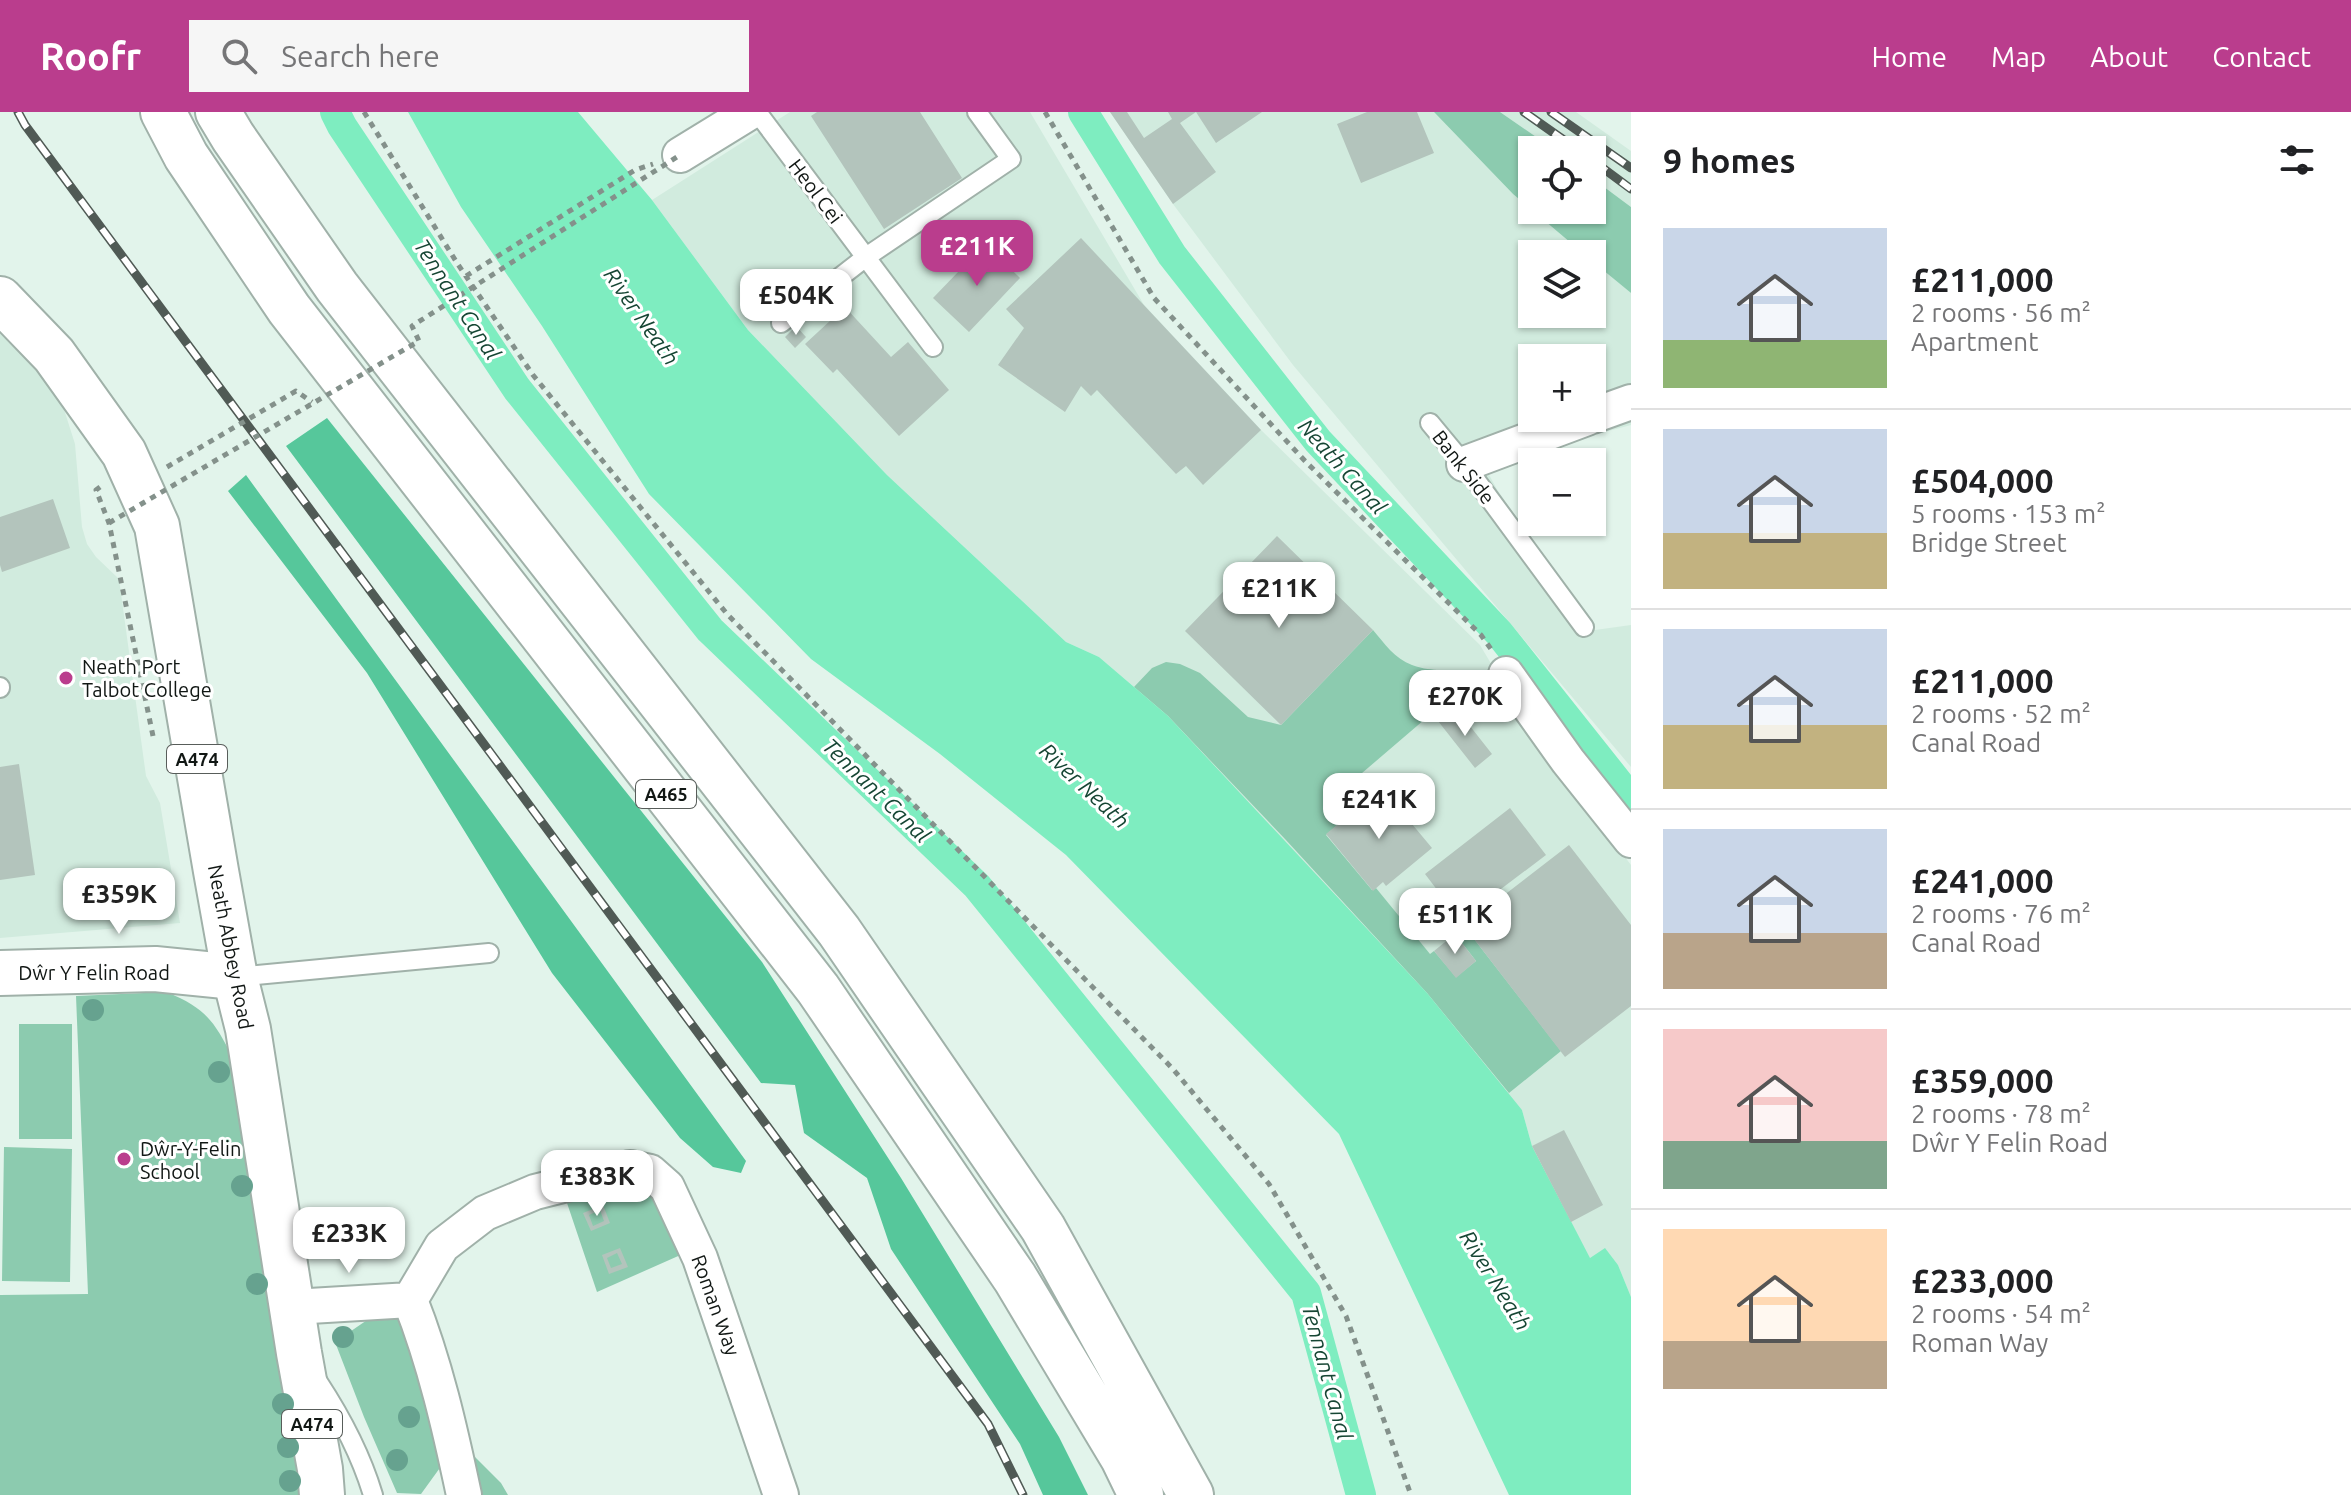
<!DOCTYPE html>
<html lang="en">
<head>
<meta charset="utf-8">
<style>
  body { margin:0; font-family:Ubuntu,sans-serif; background:#f6f6f6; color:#202124; height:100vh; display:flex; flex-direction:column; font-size:30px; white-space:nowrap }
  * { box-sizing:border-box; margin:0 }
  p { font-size:26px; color:#757577 }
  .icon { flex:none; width:44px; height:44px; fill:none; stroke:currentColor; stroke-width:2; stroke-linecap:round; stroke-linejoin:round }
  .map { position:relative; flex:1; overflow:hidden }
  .panel { display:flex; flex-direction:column; background:#fff; width:720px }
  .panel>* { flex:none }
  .controls { position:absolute; left:1518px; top:24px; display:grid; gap:16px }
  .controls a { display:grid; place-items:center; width:88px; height:88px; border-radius:0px; background:#fff; box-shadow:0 2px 6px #0004; font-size:40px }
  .price { position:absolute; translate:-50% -68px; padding:0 18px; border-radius:16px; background:#fff; color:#222; font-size:26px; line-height:52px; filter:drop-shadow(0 2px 4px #0008) }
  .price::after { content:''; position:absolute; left:50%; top:48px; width:24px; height:18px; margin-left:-12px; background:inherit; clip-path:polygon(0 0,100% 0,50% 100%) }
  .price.on { background:#ba3d8d; color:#fff }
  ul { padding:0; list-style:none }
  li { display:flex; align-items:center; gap:24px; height:200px; padding:0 32px }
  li+li { border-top:2px solid #e0e0e0 }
  li span { display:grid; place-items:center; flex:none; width:224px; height:160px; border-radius:0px; color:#555 }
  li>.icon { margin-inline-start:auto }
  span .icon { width:96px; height:96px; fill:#fffc; stroke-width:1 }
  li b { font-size:34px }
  h2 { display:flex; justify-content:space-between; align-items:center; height:96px; padding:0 32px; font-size:34px }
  header { display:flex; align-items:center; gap:48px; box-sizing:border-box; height:112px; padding:0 40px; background:#ba3d8d; color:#fff }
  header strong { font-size:38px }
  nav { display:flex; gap:44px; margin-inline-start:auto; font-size:28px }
  .search { width:560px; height:72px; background:#f6f6f6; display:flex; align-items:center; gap:20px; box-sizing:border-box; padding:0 28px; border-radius:0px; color:#757577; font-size:30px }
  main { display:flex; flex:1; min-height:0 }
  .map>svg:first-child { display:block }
  .built { fill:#d1ebde; fill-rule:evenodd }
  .green { fill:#8ccbaf }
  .forest { fill:#56c79b }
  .water { fill:#7eedc0 }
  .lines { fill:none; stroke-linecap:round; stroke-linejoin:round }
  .canal { stroke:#7eedc0; stroke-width:30 }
  .building { fill:#b3c4bc; fill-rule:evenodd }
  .service-casing { stroke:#a0b1a9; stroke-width:22 }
  .minor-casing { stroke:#a0b1a9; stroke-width:38 }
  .tertiary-casing { stroke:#a0b1a9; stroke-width:48 }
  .primary-casing { stroke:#a0b1a9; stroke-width:48 }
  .trunk-casing { stroke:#a0b1a9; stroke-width:48 }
  .path { stroke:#84918b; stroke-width:5; stroke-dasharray:6 6; stroke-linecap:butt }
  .service { stroke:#fff; stroke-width:18 }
  .minor { stroke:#fff; stroke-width:34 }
  .tertiary { stroke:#fff; stroke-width:44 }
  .primary { stroke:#fff; stroke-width:44 }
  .trunk { stroke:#fff; stroke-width:44 }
  .rail-casing { stroke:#505a55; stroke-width:9 }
  .rail { stroke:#fff; stroke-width:6; stroke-dasharray:18; stroke-linecap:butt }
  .path-bridge { stroke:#84918b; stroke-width:5; stroke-dasharray:6 6; stroke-linecap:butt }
  .tree { fill:#66a28f }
  .poi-dot { fill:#ba3d8d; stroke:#fff; stroke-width:3 }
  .labels { text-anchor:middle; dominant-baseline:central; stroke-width:6; stroke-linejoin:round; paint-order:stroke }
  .shield { fill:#fff; stroke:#585d5a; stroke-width:2 }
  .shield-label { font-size:18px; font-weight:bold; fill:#111714 }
  .street-label { font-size:20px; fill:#111714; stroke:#fff }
  .poi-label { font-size:20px; fill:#111714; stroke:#fff; text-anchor:start }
  .water-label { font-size:22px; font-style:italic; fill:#164634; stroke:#fff }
</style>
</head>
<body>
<header>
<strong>Roofr</strong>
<div class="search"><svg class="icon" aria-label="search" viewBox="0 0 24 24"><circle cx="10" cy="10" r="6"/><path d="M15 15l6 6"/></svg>Search here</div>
<nav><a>Home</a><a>Map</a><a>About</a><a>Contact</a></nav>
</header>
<main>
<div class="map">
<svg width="1631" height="1383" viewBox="0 0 1631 1383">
  <rect width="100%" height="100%" fill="#e2f4eb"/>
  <path class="built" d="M790 0H1030L1144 193 1261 318 1480 533 1535 626 1631 753V1185L1618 1153 1605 1137 1590 1147 1532 1034 1522 998 1168 604 1099 545 1066 530 887 363 748 218 652 88Z
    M1110 0H1434L1513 82 1584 142H1532V202H1592V149L1631 181V313L1483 352 1498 379 1595 518 1631 513V655L1293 253 1173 92ZM1532 246H1592V306H1532Z
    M1500 0H1576L1631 39V95L1592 66V38H1555Z
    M0 217 55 269 75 332 82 415 87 432 96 445 119 467 146 664 160 691 180 811 0 826Z"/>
  <path class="green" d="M1434 0H1500L1555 38H1532V98H1592V66L1631 95V181L1592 149V142H1584L1513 82Z
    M1373 518C1384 531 1395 547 1412 553 1436 562 1444 552 1466 572L1327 691 1342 709 1326 723 1372 778 1376 776 1430 842 1434 839 1456 865 1476 849 1455 822 1464 814 1561 939 1509 981 1427 881 1285 727 1168 604 1134 575 1152 556 1166 550 1180 552 1200 561 1248 605 1281 613Z
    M166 880C206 896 214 909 233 946L301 1383H0V1183L88 1182 76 884Z
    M19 912H72V1027H19Z
    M4 1035 72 1037 70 1170 2 1169Z
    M639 1074 651 1080 685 1141 597 1180 567 1091 624 1075Z
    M388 1202 400 1206 412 1220 442 1353 421 1382 397 1381 364 1305 335 1230 373 1204Z
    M466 1336 501 1371 508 1383H477Z"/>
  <path class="forest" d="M327 306 762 850 901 1066 1059 1325 1088 1383H1043L1020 1332 891 1137 867 1066 804 1021 795 973 761 971 286 334Z
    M246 363 746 1049 741 1061 713 1055 680 1026 552 861 367 561 228 379Z"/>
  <path class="water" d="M408 0H578L652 88 748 218 887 363 1066 530 1099 545 1168 604 1427 881 1522 998 1532 1034 1590 1146 1605 1136 1618 1153 1631 1185V1383H1509L1339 1022 1066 743 940 642 811 547 649 382 542 214 461 95Z"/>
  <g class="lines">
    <path class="canal" d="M335 0 342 14 517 277 710 518 977 774 1306 1181 1361 1383
      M1083 0 1172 143 1318 329 1499 521 1631 687"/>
  </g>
  <path class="building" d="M817 0H920L962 66 884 117 811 4Z
    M1110 0H1127L1144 26 1172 7 1168 0H1262L1216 31 1196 0 1180 11 1216 60 1173 92Z
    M1367 0H1417L1434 41 1361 71 1337 12Z
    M1081 126 1261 318 1203 373 1186 354 1176 362 1097 278 1091 284 1081 274 1065 300 998 253 1024 216 1006 197Z
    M985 132 1020 166 969 220 933 186Z
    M845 195 891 245 908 230 949 278 899 324 837 257 833 261 805 232Z
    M796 214 806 225 795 236 785 225Z
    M53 387 70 436 2 460 0 453V405Z
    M1277 424 1373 518 1281 613 1185 519Z
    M1455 595 1492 642 1475 656 1438 609Z
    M19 652 35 763 0 768V655Z
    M1382 676 1432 736 1386 774 1383 770 1373 779 1326 722Z
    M1510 696 1546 743 1460 808 1425 762Z
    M1569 733 1631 813V894L1565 945 1464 814Z
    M1455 822 1476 849 1456 866 1434 839Z
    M1564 1018 1603 1093 1571 1110 1532 1034Z
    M603 1093 610 1111 591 1119 583 1101ZM600 1098 604 1109 593 1114 589 1103Z
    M620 1136 628 1155 609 1162 602 1143ZM617 1141 622 1152 611 1156 607 1146Z"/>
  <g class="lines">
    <g class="service-casing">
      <path id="service" d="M757 0 933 235
        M781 211 866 145 1011 47 977 0
        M1430 311 1464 352 1584 515
        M0 575V576
        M235 865 489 841
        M318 1270C341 1305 361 1343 373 1383"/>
    </g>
    <g class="minor-casing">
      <path id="minor" d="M680 43 750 0
        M1592 304 1631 290
        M1464 352 1587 306
        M1506 562 1568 649 1631 728
        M293 1195 410 1188
        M464 1383C450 1317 435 1251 410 1188L442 1134 485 1101 535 1080 630 1056 650 1060 667 1075 700 1146 781 1383"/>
    </g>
    <g class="tertiary-casing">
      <path id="tertiary" d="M0 861 155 857 235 865"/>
    </g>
    <g class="primary-casing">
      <path id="primary" d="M0 187 54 243 124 341 157 414 216 759 235 865 248 917 299 1241 320 1357 322 1383"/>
    </g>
    <g class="trunk-casing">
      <path id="trunk" d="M163 0 186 44 289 197 818 877 1015 1166 1123 1346 1141 1383
        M218 0 233 25 337 175 839 819 1043 1116 1191 1383"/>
    </g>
    <path class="path" d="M364 0 457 151 533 263 727 502 1173 957 1269 1072 1346 1204 1411 1383
      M1045 0 1154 186 1305 349 1481 523 1491 537
      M466 164 635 58 653 52
      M100 375 96 378 109 411 153 624"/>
    <use href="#service" class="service"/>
    <use href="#minor" class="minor"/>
    <use href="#tertiary" class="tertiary"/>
    <use href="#primary" class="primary"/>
    <use href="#trunk" class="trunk"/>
    <g class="rail-casing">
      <path id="rail" d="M18 0 25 13 988 1312 1023 1383
        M1524 0 1578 38
        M1551 0 1631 56
        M1592 48 1631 77"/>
    </g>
    <use href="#rail" class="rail"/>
    <path class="path-bridge" d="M167 355 296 279 312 290
      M109 411 419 229 412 214 680 43"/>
  </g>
  <g class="tree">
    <circle cx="93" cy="898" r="11"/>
    <circle cx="219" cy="960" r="11"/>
    <circle cx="242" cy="1074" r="11"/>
    <circle cx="257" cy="1172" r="11"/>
    <circle cx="343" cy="1225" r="11"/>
    <circle cx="283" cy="1292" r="11"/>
    <circle cx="409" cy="1305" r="11"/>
    <circle cx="288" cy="1335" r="11"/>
    <circle cx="397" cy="1348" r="11"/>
    <circle cx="290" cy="1369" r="11"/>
  </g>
  <g class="poi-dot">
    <circle cx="66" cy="566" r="8"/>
    <circle cx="124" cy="1047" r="8"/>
  </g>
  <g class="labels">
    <g class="shield">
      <rect x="167" y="633" width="60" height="28" rx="6"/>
      <rect x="636" y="668" width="60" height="28" rx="6"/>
      <rect x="282" y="1298" width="60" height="28" rx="6"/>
    </g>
    <g class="shield-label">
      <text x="197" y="647">A474</text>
      <text x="666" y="682">A465</text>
      <text x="312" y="1312">A474</text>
    </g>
    <g class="street-label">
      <text transform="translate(816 79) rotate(53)">Heol Cei</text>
      <text transform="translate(1464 355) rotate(52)">Bank Side</text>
      <text transform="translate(231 835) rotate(79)">Neath Abbey Road</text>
      <text x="94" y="860">Dŵr Y Felin Road</text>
      <text transform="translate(716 1193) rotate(70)">Roman Way</text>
    </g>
    <g class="poi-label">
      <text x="82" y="554">Neath Port<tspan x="82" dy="23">Talbot College</tspan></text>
      <text x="140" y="1036">Dŵr-Y-Felin<tspan x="140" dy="23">School</tspan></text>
    </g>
    <g class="water-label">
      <text transform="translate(458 187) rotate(57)">Tennant Canal</text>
      <text transform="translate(642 204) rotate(55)">River Neath</text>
      <text transform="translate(1343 354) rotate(48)">Neath Canal</text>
      <text transform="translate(1085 673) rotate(43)">River Neath</text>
      <text transform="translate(877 678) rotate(44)">Tennant Canal</text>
      <text transform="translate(1496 1168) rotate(58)">River Neath</text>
      <text transform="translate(1328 1260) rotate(75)">Tennant Canal</text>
    </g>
  </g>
</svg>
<div class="controls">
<a><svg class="icon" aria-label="locate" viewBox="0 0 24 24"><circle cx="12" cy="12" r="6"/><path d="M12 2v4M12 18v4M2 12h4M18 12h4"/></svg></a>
<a><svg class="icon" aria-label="layers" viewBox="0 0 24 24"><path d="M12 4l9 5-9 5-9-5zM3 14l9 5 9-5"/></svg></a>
<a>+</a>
<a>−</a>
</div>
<b class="price on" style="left:977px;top:176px">£211K</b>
<b class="price" style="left:796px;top:225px">£504K</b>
<b class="price" style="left:1279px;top:518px">£211K</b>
<b class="price" style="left:1465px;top:626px">£270K</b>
<b class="price" style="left:1379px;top:729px">£241K</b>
<b class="price" style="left:119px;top:824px">£359K</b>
<b class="price" style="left:1455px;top:844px">£511K</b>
<b class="price" style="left:597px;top:1106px">£383K</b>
<b class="price" style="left:349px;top:1163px">£233K</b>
</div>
<section class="panel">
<h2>9 homes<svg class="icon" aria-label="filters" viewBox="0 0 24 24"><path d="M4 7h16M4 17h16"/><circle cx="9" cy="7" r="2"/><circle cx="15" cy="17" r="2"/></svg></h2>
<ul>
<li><span style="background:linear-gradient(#c9d6e8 70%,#8fb573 0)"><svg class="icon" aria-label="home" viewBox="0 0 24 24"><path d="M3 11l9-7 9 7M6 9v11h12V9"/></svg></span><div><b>£211,000</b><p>2 rooms · 56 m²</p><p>Apartment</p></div></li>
<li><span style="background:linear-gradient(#c9d6e8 65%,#c2b280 0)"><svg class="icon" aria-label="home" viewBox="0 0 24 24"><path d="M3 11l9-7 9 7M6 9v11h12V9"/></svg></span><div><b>£504,000</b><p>5 rooms · 153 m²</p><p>Bridge Street</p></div></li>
<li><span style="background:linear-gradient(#c9d6e8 60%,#c2b280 0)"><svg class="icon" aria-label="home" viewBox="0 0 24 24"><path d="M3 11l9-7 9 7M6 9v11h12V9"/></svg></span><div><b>£211,000</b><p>2 rooms · 52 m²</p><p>Canal Road</p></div></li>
<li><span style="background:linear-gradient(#c9d6e8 65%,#b9a48a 0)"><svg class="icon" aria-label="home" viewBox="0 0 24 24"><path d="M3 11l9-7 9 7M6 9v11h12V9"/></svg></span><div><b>£241,000</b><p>2 rooms · 76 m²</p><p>Canal Road</p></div></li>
<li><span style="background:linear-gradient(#f6c9c9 70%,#7fa58c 0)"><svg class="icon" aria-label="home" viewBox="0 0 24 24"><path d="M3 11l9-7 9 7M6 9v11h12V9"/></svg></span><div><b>£359,000</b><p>2 rooms · 78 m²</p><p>Dŵr Y Felin Road</p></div></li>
<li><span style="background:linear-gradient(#ffd9b3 70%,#b9a48a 0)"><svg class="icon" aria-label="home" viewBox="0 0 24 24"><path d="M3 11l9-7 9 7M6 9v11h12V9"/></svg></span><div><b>£233,000</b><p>2 rooms · 54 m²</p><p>Roman Way</p></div></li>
</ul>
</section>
</main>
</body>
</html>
